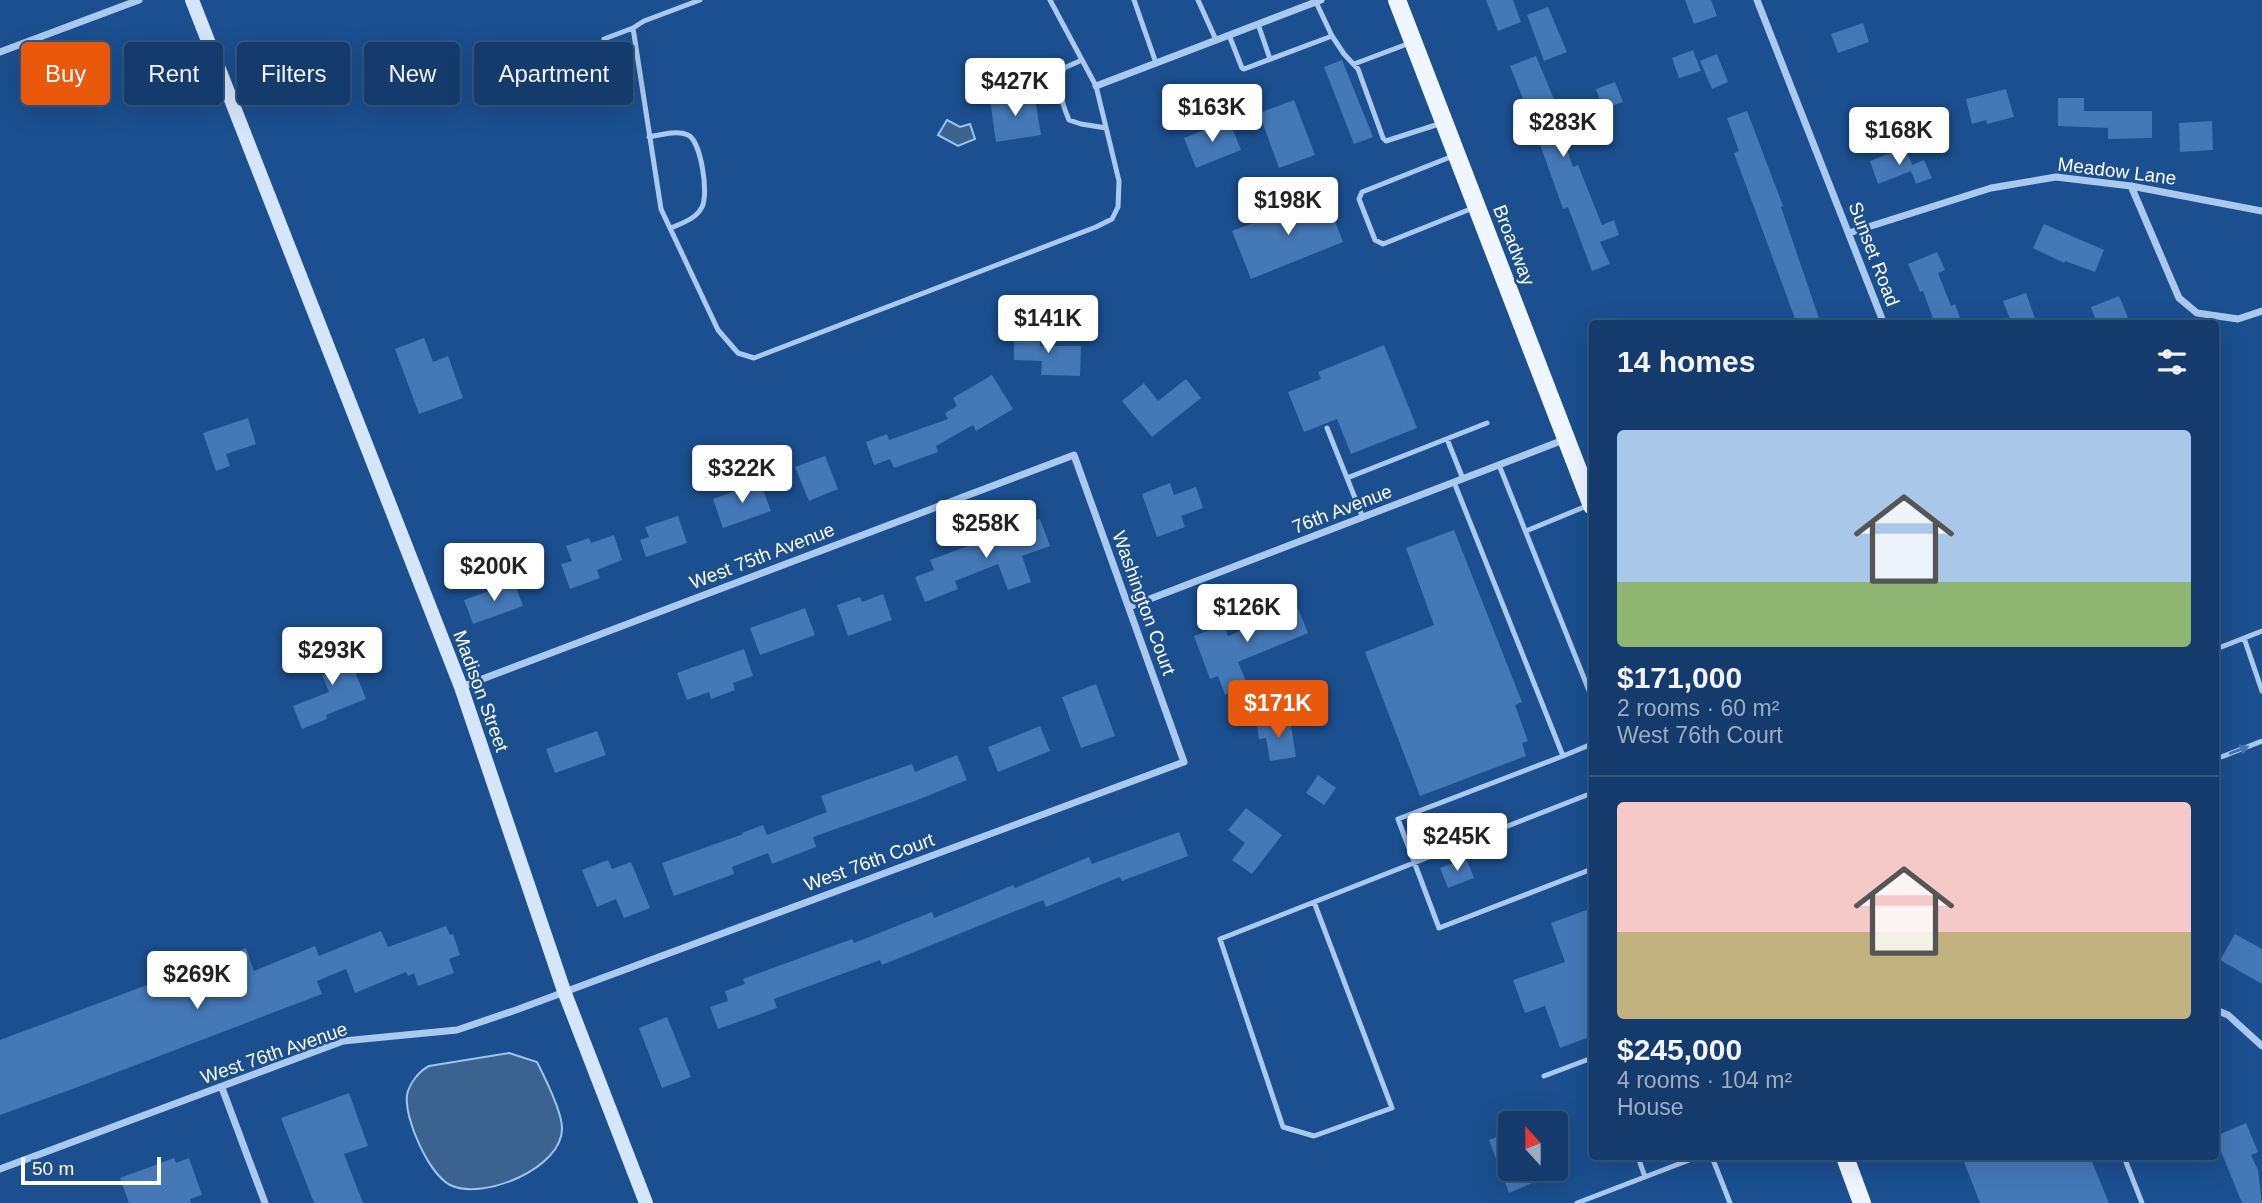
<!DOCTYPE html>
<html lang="en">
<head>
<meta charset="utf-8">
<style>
  body { margin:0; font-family:Helvetica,sans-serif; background:#1d4271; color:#f1f3f6; height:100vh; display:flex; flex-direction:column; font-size:26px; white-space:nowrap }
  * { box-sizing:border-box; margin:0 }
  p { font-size:23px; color:#9dadc1 }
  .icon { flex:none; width:38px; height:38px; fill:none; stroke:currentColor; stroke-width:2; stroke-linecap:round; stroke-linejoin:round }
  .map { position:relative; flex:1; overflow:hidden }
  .side { position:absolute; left:1589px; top:320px; width:630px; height:840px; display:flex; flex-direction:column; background:#143b6b; border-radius:7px; box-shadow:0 7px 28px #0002,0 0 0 2px #33557e }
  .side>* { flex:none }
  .banner { position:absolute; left:21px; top:42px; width:665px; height:63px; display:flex; gap:14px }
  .needle { width:46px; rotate:339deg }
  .buttons { position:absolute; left:1498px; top:1111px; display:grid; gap:14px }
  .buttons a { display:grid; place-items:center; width:70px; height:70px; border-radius:7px; background:#143b6b; box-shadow:0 7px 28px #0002,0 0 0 2px #33557e; font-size:35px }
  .scale { position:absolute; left:21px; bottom:18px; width:140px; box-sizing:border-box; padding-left:7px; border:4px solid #fff; border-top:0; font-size:19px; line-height:24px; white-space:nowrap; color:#fff; -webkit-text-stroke:5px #1b4f8f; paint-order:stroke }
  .price { position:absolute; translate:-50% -60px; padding:0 16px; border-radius:7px; background:#fff; color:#222; font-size:23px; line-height:46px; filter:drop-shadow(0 2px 4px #0008) }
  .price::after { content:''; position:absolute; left:50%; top:42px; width:21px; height:16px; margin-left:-10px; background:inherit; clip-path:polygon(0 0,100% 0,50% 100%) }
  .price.selected { background:#ea580c; color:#fff }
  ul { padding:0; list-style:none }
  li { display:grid; align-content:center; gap:14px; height:371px; padding:0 28px }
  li+li { border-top:2px solid #33557e }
  li span { display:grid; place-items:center; height:217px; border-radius:7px; color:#555 }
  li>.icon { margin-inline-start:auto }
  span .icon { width:126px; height:126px; fill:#fffc; stroke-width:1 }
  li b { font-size:30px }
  h2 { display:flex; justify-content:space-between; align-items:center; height:84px; padding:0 28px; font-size:30px }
  .pill { padding:0 24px; border-radius:7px; background:#143b6b; box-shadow:0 7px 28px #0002,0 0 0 2px #33557e; font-size:24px; line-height:63px }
  .pill.selected { background:#ea580c; color:#fff }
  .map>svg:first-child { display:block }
  .water { fill:#3c6290; stroke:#9cc4f0; stroke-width:2 }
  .building { fill:#4478b7 }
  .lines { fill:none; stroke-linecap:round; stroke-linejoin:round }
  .lane { stroke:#a9c9ee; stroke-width:5 }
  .street { stroke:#a9c9ee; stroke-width:7 }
  .secondary { stroke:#d6e6fa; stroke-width:14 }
  .primary { stroke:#f0f6ff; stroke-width:18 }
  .oneway { fill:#4674ac }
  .labels { text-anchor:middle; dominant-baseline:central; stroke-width:5; stroke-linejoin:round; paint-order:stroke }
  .street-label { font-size:19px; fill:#fff; stroke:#1b4f8f }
</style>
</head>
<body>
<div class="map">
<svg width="2262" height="1203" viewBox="0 0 2262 1203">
  <rect width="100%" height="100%" fill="#1b4f8f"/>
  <path class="water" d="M947 120 960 127 970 124 975 139 958 146 938 135Z
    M509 1053 537 1062C545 1078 562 1111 562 1128 563 1168 483 1201 450 1185 429 1174 404 1119 407 1095 409 1084 419 1071 429 1066Z"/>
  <path class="building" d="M1486 0H1513L1521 22 1498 31Z
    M1685 0H1711L1717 16 1694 24Z
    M1548 7 1567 52 1544 61 1527 15Z
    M1863 23 1869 42 1838 53 1831 34Z
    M1693 50 1701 71 1679 78 1672 58Z
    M1717 54 1728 82 1712 89 1700 61Z
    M1536 56 1558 109 1570 105 1578 129 1562 135 1573 167 1578 165 1602 225 1614 220 1619 235 1600 242 1610 264 1592 271 1568 207 1563 209 1531 119 1510 66Z
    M1342 60 1373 137 1354 144 1324 67Z
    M1615 82 1623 102 1603 109 1596 89Z
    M2006 89 2014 117 1987 124 1986 120 1972 124 1966 99Z
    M1034 93 1041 135 996 142 990 100Z
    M2058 98H2084V111H2152V138L2108 139V128L2058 126Z
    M1294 100 1315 155 1279 168 1259 113Z
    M1747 111 1783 206 1781 207 1821 324H1797L1734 153 1739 151 1727 118Z
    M1229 120 1241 150 1196 168 1184 138Z
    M2212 121 2213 150 2180 152 2179 123Z
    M1905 147 1912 165 1924 160 1932 178 1916 184 1911 171 1878 184 1870 161Z
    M1325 195 1343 242 1251 279 1232 231Z
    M2044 224 2104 250 2095 272 2065 261 2064 263 2033 248Z
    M1937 252 1945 270 1938 273 1951 306 1955 304 1962 324H1935L1923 291 1920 292 1908 264Z
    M2026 293 2037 324H2012L2003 301Z
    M2119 296 2129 320 2120 324H2097L2091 307Z
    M1014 332 1041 333 1040 346H1081L1080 376 1041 375 1042 361 1014 360Z
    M424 338 433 362 448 356 463 398 419 414 395 349Z
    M1384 345 1417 428 1351 454 1337 419 1304 432 1288 392 1321 379 1318 372Z
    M992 375 1013 409 976 431 973 425 936 446 938 452 894 468 890 459 874 465 866 442 887 434 889 440 948 419 945 413 957 406 953 398Z
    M1186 379 1201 398 1152 437 1122 401 1144 383 1158 401Z
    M248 418 256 444 226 454 230 466 216 471 203 433Z
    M825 456 838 489 809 501 795 467Z
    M760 482 771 511 723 528 713 499Z
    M1170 483 1174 495 1196 487 1203 508 1181 516 1185 527 1157 537 1142 494Z
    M678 516 687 543 646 557 640 540 649 537 645 527Z
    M1040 519 1050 546 1022 556 1031 582 1008 590 998 564 955 581 958 589 925 602 915 577 934 570 930 560Z
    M1454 530 1522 702 1515 705 1528 741 1522 743 1526 756 1420 796 1365 652 1434 625 1406 548Z
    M614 535 622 560 597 570 600 578 570 589 561 564 572 561 566 546 589 538 591 543Z
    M514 582 523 606 473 624 464 600Z
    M883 594 892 620 848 636 837 605 860 597 862 602Z
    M1294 599 1308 633 1238 662 1248 686 1225 695 1218 676 1210 679 1194 636 1224 625 1228 636 1261 622 1259 619 1275 612 1273 608Z
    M805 608 815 635 760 655 750 628Z
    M343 641 366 699 326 715 327 719 302 729 293 706 329 692 322 675 326 674 317 652Z
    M744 649 753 676 733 683 735 690 711 699 709 692 687 700 677 673Z
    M1096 684 1115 736 1081 748 1062 697Z
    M1290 720 1296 757 1270 761 1266 738 1259 739 1257 725Z
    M1040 726 1050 751 998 772 988 747Z
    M597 731 606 755 555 773 546 749Z
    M957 755 967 780 915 801 813 837 816 847 772 864 768 853 732 867 734 874 674 896 662 863 743 834 742 833 763 825 767 835 827 812 821 796 912 764 915 772Z
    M1318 775 1336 788 1324 805 1306 793Z
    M1246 808 1282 835 1252 874 1232 860 1245 843 1228 830Z
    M1179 832 1188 856 1122 881 1120 877 1046 907 1043 900 882 965 880 960 774 999 777 1008 718 1029 710 1007 728 1001 725 991 745 984 743 979 852 939 854 943 932 912 934 918 1013 885 1015 888 1089 857 1092 864Z
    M1466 858 1474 878 1448 888 1440 868Z
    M608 860 612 869 631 862 650 908 624 918 616 899 597 907 582 870Z
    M1592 908V1036L1560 1048 1545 1006 1525 1013 1513 980 1565 962 1551 923Z
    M446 926 450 935 453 934 460 955 449 959 454 973 418 986 414 973 408 976 406 972 355 993 346 969 317 981 322 994 78 1087 0 1115V1040L246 948 254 971 315 946 319 956 381 931 388 947Z
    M2235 934 2262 949V984L2220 960Z
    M667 1017 691 1077 662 1088 639 1028Z
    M349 1093 368 1146 344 1154 363 1203H314L281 1118Z
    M2246 1123 2258 1152 2251 1155 2258 1170 2262 1203H2242L2216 1139V1136Z
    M1510 1132V1169L1563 1170 1509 1193 1489 1140Z
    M1962 1157H2008L2010 1162 2023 1157H2090L2109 1203H1980Z
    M174 1158 176 1163 189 1158 202 1195 190 1199 191 1203H129L120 1178Z"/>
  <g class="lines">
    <path class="lane" d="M700 0 644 21 633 28 661 209 718 330 738 353 754 358 1096 227 1112 219 1118 207 1119 181 1096 86 1050 0
      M1134 0 1156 63
      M1198 0 1216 40
      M1315 0 1332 36 1344 54 1358 69 1383 138 1386 141 1442 123
      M1258 24 1270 59
      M1229 35 1242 68 1244 69 1332 36
      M604 39 633 28
      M1082 60 1064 68C1057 87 1061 101 1069 120L1081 124 1106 128
      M1354 64 1410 43
      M649 137C660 135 677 130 688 135 701 141 709 194 702 207 696 219 682 223 671 228
      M1453 156 1362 192 1359 199 1375 240 1383 244 1473 208
      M1327 428 1347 478
      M1447 439 1463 479
      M1499 465 1592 698
      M1454 482 1563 756 1592 744
      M1363 518 1347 478 1487 423
      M1526 531 1589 505
      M2244 638 2262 691
      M2216 649 2262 631
      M1563 756 1398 819 1439 928 1592 869
      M2216 759 2262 741
      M1314 902 1392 1108 1314 1136 1283 1127 1220 939 1592 793
      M1544 1076 1592 1058
      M1638 1157 1645 1177
      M1712 1157 1730 1203
      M2124 1157 2142 1203
      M1577 1203 1697 1157"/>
    <path class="street" d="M1757 0 1884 324
      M0 52 139 0
      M1096 86 1321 0
      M2131 186 2179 298 2197 313 2238 319 2262 311
      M1849 233 1991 188 2056 177 2131 186 2262 211
      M1129 607 1566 439
      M2216 1010 2228 1015 2262 1046
      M222 1088 265 1203
      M0 1169 343 1041 457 1030 516 1010 1184 762 1074 455 461 687"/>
    <path class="secondary" d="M192 0 461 687 564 991 646 1203"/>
    <path class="primary" d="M1397 0 1592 506
      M1845 1157 1862 1203"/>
  </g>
  <defs><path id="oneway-solid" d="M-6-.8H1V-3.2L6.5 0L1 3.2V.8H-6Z" transform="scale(1.75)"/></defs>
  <use class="oneway" href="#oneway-solid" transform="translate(2239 750) rotate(-21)"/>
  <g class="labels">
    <g class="street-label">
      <text transform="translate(2117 171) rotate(7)">Meadow Lane</text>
      <text transform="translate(1514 245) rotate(69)">Broadway</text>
      <text transform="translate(1874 254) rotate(69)">Sunset Road</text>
      <text transform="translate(1342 509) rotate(-21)">76th Avenue</text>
      <text transform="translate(762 556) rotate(-21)">West 75th Avenue</text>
      <text transform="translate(1144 603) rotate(70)">Washington Court</text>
      <text transform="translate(481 691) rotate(70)">Madison Street</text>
      <text transform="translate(869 862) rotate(-20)">West 76th Court</text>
      <text transform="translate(274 1053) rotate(-19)">West 76th Avenue</text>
    </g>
  </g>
</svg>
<div class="buttons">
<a><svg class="needle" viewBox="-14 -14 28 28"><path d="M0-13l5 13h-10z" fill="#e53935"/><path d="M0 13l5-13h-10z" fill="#9dadc1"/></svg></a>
</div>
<div class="scale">50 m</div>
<b class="price" style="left:1015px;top:118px">$427K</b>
<b class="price" style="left:1212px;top:144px">$163K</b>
<b class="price" style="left:1563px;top:159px">$283K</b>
<b class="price" style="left:1899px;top:167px">$168K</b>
<b class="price" style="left:1288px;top:237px">$198K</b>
<b class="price" style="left:1048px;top:355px">$141K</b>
<b class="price" style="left:742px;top:505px">$322K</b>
<b class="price" style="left:986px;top:560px">$258K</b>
<b class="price" style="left:494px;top:603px">$200K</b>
<b class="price" style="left:1247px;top:644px">$126K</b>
<b class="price" style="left:332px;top:687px">$293K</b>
<b class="price selected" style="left:1278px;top:740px">$171K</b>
<b class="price" style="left:1457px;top:873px">$245K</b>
<b class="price" style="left:197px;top:1011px">$269K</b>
<div class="banner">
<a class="pill selected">Buy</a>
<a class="pill">Rent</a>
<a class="pill">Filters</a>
<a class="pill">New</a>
<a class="pill">Apartment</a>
</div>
<section class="side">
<h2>14 homes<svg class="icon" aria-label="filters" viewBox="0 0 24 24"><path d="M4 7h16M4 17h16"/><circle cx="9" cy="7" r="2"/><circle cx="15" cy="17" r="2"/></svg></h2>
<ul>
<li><span style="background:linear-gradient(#a9c7e8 70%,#8fb573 0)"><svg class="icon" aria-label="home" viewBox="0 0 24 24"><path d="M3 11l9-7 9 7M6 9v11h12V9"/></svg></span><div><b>$171,000</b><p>2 rooms · 60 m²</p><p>West 76th Court</p></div></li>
<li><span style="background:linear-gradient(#f6c9c9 60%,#c2b280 0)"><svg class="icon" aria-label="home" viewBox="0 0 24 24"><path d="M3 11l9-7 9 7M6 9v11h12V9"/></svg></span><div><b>$245,000</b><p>4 rooms · 104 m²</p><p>House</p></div></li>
</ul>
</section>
</div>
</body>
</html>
